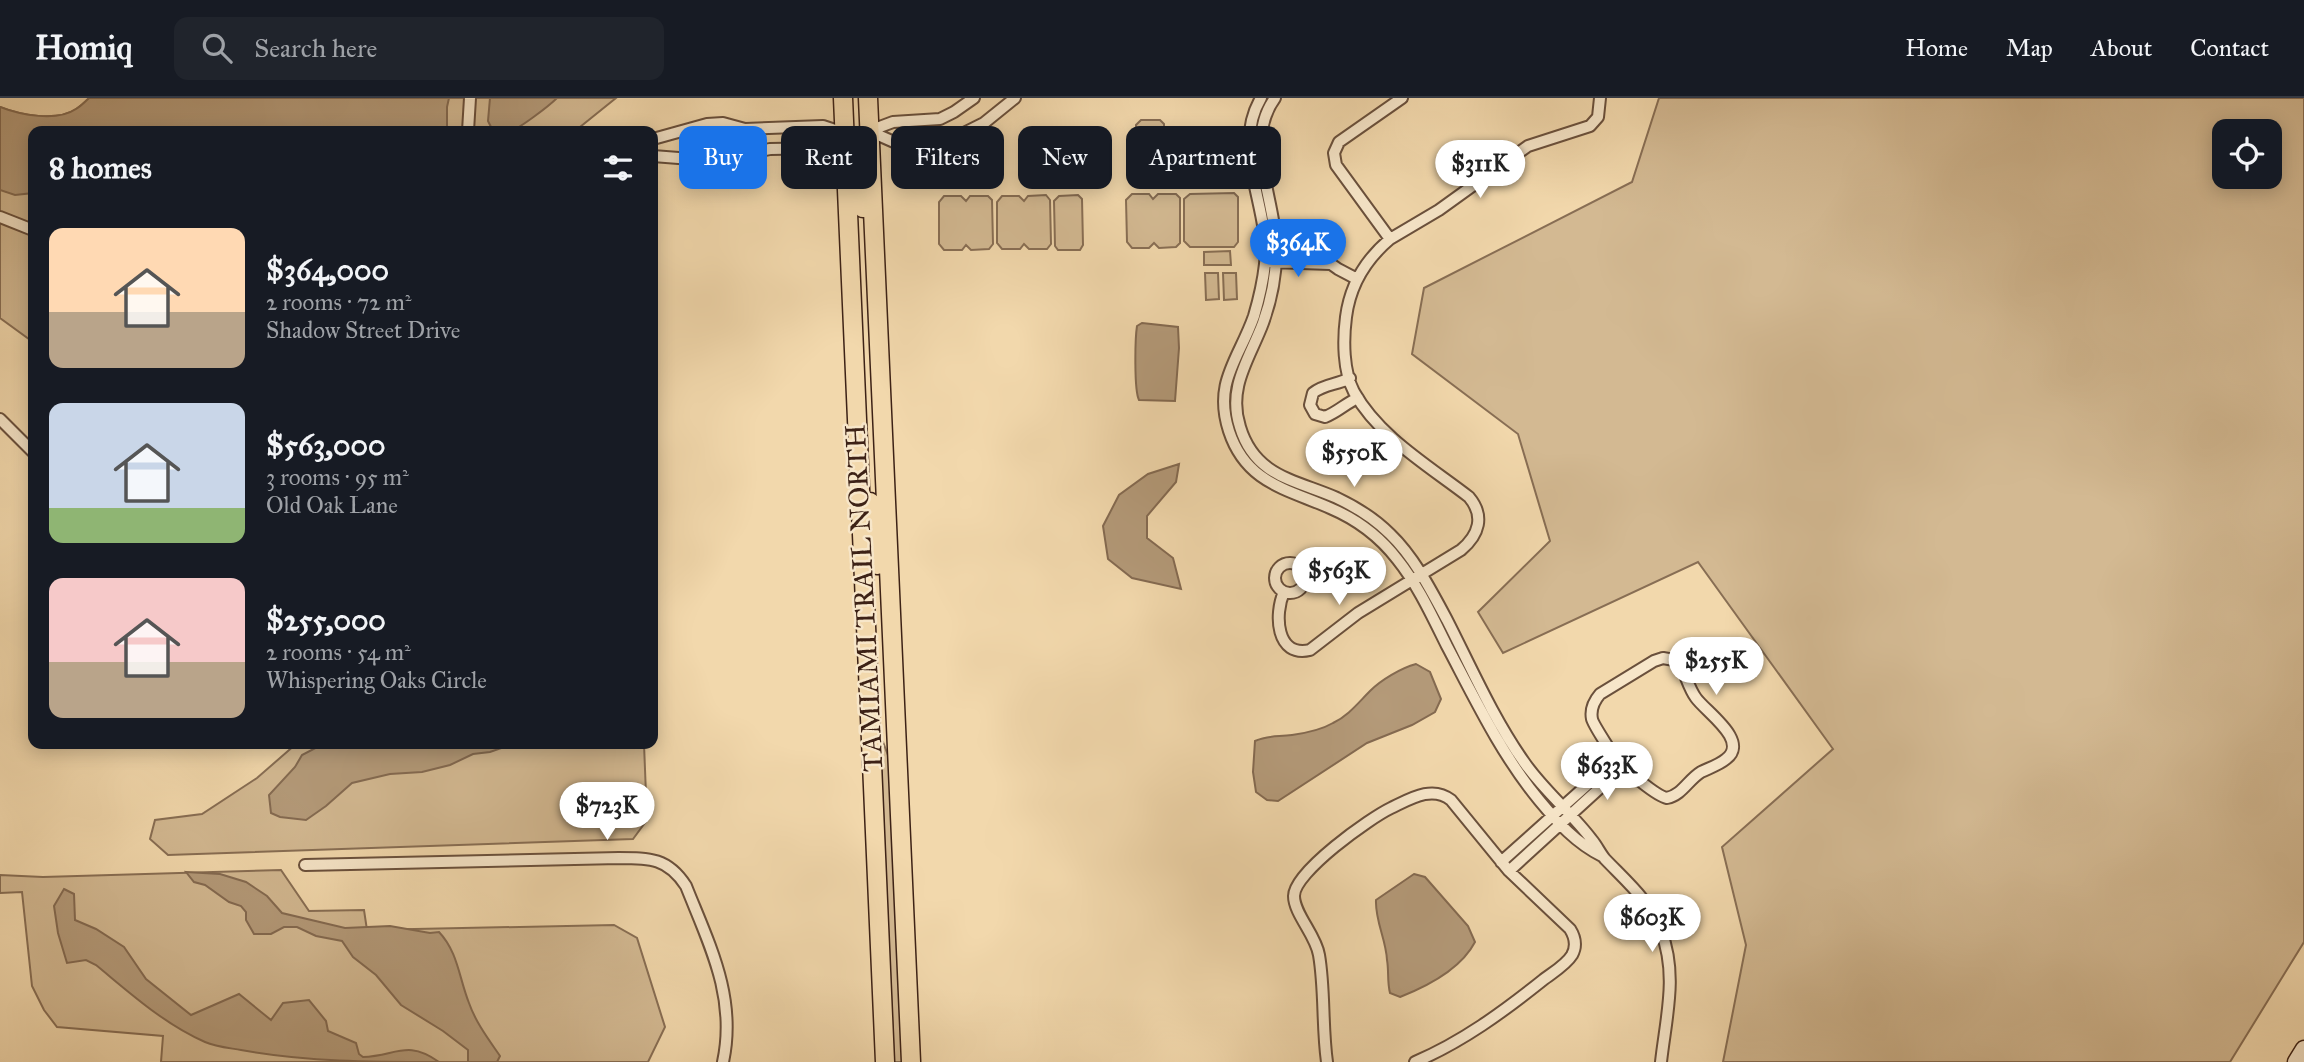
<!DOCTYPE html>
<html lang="en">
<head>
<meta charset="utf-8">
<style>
  body { margin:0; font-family:"IM FELL Great Primer",serif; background:#20242c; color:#f1f3f6; height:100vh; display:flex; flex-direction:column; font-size:26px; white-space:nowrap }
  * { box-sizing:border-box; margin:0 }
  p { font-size:23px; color:#9ea1a6 }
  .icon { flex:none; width:38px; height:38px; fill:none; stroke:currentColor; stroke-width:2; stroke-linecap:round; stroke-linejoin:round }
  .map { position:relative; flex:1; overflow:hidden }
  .panel { position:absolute; left:28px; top:28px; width:630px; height:623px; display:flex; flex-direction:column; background:#171b24; border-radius:14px; box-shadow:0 4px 18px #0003 }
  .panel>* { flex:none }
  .banner { position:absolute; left:679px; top:28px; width:665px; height:63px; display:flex; gap:14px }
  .fabs { position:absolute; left:2212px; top:21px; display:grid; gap:14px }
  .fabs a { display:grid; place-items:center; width:70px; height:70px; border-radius:14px; background:#171b24; box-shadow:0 4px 18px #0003; font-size:35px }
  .price { position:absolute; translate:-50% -60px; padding:0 16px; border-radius:24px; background:#fff; color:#222; font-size:23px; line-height:46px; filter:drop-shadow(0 2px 4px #0008) }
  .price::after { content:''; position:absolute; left:50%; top:42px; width:21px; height:16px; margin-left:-10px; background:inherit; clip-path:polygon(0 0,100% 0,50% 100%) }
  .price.active { background:#1a73e8; color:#fff }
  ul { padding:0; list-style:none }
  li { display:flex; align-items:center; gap:21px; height:175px; padding:0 21px }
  li span { display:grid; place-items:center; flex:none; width:196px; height:140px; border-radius:14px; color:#555 }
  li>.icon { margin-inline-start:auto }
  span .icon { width:84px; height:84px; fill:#fffc; stroke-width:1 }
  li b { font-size:30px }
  h2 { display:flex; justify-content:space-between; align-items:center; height:84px; padding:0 21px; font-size:30px }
  .chip { padding:0 24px; border-radius:14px; background:#171b24; box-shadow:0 4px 18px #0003; font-size:24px; line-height:63px }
  .chip.active { background:#1a73e8; color:#fff }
  header { display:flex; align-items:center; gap:42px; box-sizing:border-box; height:98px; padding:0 35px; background:#171b24; border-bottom:2px solid #363941 }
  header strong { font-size:33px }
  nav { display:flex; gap:38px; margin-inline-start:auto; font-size:24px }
  .search { width:490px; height:63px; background:#20242c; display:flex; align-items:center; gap:18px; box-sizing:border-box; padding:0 24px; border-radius:14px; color:#9ea1a6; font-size:26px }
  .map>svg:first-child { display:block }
  .green { fill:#d3b992; stroke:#886e54; stroke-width:2; fill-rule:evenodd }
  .water { fill:#b49a79; stroke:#846a51; stroke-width:2 }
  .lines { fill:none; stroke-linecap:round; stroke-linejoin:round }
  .street-casing { stroke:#6a503c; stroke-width:14 }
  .secondary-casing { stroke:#3d2216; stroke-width:19 }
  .primary-casing { stroke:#3d2216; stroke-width:21 }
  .street { stroke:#f7e6c9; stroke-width:10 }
  .secondary { stroke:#f7e6c9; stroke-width:16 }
  .primary { stroke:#f2d8ac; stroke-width:18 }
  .labels { text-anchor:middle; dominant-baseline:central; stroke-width:5; stroke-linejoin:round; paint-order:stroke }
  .street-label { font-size:28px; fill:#3d2216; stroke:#f7e6c9 }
</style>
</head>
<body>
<header>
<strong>Homiq</strong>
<div class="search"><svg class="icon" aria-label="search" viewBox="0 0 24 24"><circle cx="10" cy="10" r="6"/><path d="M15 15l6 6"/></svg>Search here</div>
<nav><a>Home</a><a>Map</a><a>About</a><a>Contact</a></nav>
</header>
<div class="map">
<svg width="2304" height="964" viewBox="0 0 2304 964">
  <rect width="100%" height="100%" fill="#f2d8ac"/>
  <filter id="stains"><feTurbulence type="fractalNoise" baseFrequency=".00286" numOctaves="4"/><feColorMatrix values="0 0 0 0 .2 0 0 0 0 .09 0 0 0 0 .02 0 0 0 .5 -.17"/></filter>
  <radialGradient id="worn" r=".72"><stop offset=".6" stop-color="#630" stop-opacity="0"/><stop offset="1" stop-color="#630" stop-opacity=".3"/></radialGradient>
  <path class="green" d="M89 0H616L575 33H33V244L0 220V9C20 17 57 24 76 11 81 8 85 4 89 0Z
    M1659 0H2304V844L2230 964H1723L1746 847 1722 749 1833 651 1698 464 1503 555 1478 514 1550 443 1518 336 1412 256 1424 190 1632 84ZM2270 33V79H2224V33Z
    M1141 22H1160L1164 26 1165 71 1160 77H1141L1137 72 1136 27Z
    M1184 36H1201L1206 41 1210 36H1228L1232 40 1233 84 1229 89H1211L1206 85 1202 89 1184 90 1179 84V42Z
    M1234 95 1238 99V144L1234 149H1190L1184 143V101L1190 96Z
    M1132 96H1149L1153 101 1158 96H1176L1180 100V145L1176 149 1159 150 1154 145 1149 150H1132L1127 144 1126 102Z
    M1046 97 1050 102 1051 146 1047 151H1029L1024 146 1020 151H1002L997 145V104L1002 98H1019L1024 103 1028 98Z
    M1078 97 1082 101 1083 147 1080 152H1058L1055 148 1054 103 1059 98Z
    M944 98H961L966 103 970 98H988L992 102 993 146 989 151 971 152 966 147 962 152H944L939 146V104Z
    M1230 153 1231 167H1204V154Z
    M1205 175H1218L1219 201 1206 202Z
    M1223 175H1236L1237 201 1224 202Z
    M880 644H883L889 660 903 964H894Z
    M296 646H644L647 722 633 741 168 757 150 741 155 722 202 716 257 680Z
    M281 772 309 813 364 812 367 832 614 827 637 840 665 929 648 964H161L163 938 57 929 44 912 32 888 22 794 0 795V777L43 779Z"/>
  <path class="water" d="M89 0H449L447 9V33H33V95L15 97 0 92V9C20 17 57 24 76 11 81 8 85 4 89 0Z
    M490 0H557C550 7 518 32 510 33 505 34 498 33 493 33L488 23Z
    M1045 59 1053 63 1056 68H1068V86H1035L1036 62Z
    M1142 225 1178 229 1179 250 1175 303 1139 302C1134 292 1135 241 1137 228Z
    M1179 366 1176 384 1147 418V440L1173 460 1181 491 1132 480 1108 461 1103 428 1119 397 1148 376Z
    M1416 566 1430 574 1441 601 1435 614 1412 627 1367 645 1278 703 1267 702 1256 694 1253 674 1255 643C1268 637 1278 639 1292 637 1306 635 1321 632 1333 625 1348 618 1358 605 1370 593 1381 582 1401 570 1416 566Z
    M323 646H513L490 654 473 656 450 667 422 674 390 676 352 685 326 708 306 722 280 719 271 715 269 697 295 669 302 657Z
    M186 774 220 776 246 784 267 798 282 815 345 830 390 828 430 835 439 834C458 854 459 880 469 905 476 925 489 942 500 958L497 964H468V952L443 933 401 907 376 877 353 859 342 843 316 838 297 829H284L271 836H254L246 822V814L241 808 229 804 205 787 194 784Z
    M1414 776 1425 779 1468 828 1475 844C1461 871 1428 888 1400 899L1390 895C1387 883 1389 873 1387 862 1386 841 1375 823 1376 802Z
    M64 791 74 796 75 822 96 831 124 849 146 881 191 917 239 896 271 922 283 905 309 902 326 923 328 933 356 945 359 956 363 959C396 958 407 941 439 964 372 964 307 964 241 952 230 950 216 949 205 944 164 926 130 895 96 867L86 862 67 865 58 835 54 808Z"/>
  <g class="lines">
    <g class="street-casing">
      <path id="street" d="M1261 0C1230 52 1271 111 1265 166 1263 184 1259 201 1254 218 1239 261 1213 284 1229 333 1246 385 1287 391 1330 410 1356 421 1380 439 1397 461 1418 487 1432 518 1447 548 1475 601 1501 656 1539 702 1558 725 1576 745 1602 758
        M1275 0C1244 42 1274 99 1276 146 1277 172 1272 200 1263 225 1250 260 1227 289 1240 329 1255 379 1296 382 1337 400 1356 409 1375 421 1390 436 1414 459 1431 492 1447 522 1471 569 1493 620 1524 664 1544 693 1571 714 1592 742 1597 748 1600 755 1605 761 1627 784 1650 803 1661 833 1678 877 1666 919 1661 964
        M1402 0 1339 44 1334 55 1336 67 1390 141 1439 112 1528 48 1590 28 1598 19 1600 0
        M468 33 470 0
        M869 33 894 44 958 38 984 25 1015 0
        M869 33 893 24 940 21 954 14 974 0
        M653 41 707 26 723 25 745 31 823 28 844 35
        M653 58 704 62 723 61 770 51 824 50H833L845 58
        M0 119 33 132
        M1272 149 1314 154 1338 171 1357 181
        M1271 164 1331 166
        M1350 280C1337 287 1324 286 1313 295L1310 307 1315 316 1325 319C1338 314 1346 305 1358 300
        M0 321 33 354
        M1275 480a15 15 0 1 1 30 0a15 15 0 1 1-30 0Z
        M1284 494C1274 516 1276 560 1310 552L1358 515 1461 452C1479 437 1485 418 1469 399 1429 368 1379 339 1354 294 1343 273 1343 242 1346 219 1350 188 1365 162 1390 141
        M1663 560 1674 562 1679 565C1686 576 1688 589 1696 600 1706 614 1750 643 1726 661 1719 667 1709 670 1701 674 1688 682 1682 697 1667 700 1656 698 1626 672 1618 663 1614 659 1593 626 1592 621 1590 611 1594 603 1600 596L1654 563Z
        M1501 764 1616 661
        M305 767 619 760C650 760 668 760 686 788 709 846 737 899 723 964
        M1509 773 1624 668
        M1327 964C1322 929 1325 892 1319 857 1316 837 1294 816 1294 798 1294 774 1370 720 1391 710 1410 701 1432 687 1451 702L1509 773 1570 831C1575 839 1577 848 1572 857 1566 867 1552 875 1543 882 1503 914 1462 944 1415 964"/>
    </g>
    <g class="secondary-casing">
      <path id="secondary" d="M2296 964 2304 951"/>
    </g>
    <g class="primary-casing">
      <path id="primary" d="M843 0 885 964
        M868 0 911 964
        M846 37C863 61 858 82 863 110
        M870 404 877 467"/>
    </g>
    <use href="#street" class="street"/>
    <use href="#secondary" class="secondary"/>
    <use href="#primary" class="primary"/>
  </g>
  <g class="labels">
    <g class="street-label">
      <text transform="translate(864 500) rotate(-93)">TAMIAMI TRAIL NORTH</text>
    </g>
  </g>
  <rect width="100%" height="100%" filter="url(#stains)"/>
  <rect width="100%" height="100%" fill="url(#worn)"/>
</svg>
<div class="fabs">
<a><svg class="icon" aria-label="locate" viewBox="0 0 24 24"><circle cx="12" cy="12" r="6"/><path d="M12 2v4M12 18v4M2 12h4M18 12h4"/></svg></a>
</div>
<b class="price" style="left:1480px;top:102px">$311K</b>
<b class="price active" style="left:1298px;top:181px">$364K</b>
<b class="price" style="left:1354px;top:391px">$550K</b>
<b class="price" style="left:1339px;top:509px">$563K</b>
<b class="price" style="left:1716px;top:599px">$255K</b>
<b class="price" style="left:1607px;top:704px">$633K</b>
<b class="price" style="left:607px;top:744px">$723K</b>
<b class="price" style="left:1652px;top:856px">$603K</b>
<div class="banner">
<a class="chip active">Buy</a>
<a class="chip">Rent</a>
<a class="chip">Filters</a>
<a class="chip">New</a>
<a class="chip">Apartment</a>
</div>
<section class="panel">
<h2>8 homes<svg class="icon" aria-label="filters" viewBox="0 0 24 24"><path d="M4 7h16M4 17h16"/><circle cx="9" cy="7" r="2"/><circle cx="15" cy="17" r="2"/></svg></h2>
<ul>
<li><span style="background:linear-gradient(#ffd9b3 60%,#b9a48a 0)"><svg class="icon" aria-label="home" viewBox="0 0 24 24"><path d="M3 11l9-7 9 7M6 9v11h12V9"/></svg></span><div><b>$364,000</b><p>2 rooms · 72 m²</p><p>Shadow Street Drive</p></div></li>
<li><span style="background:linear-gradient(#c9d6e8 75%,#8fb573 0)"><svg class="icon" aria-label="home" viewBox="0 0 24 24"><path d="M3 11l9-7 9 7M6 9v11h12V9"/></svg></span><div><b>$563,000</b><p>3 rooms · 95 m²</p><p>Old Oak Lane</p></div></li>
<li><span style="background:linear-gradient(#f6c9c9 60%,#b9a48a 0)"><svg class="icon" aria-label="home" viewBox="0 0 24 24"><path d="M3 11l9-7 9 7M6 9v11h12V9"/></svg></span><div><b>$255,000</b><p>2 rooms · 54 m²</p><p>Whispering Oaks Circle</p></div></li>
</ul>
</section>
</div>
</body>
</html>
